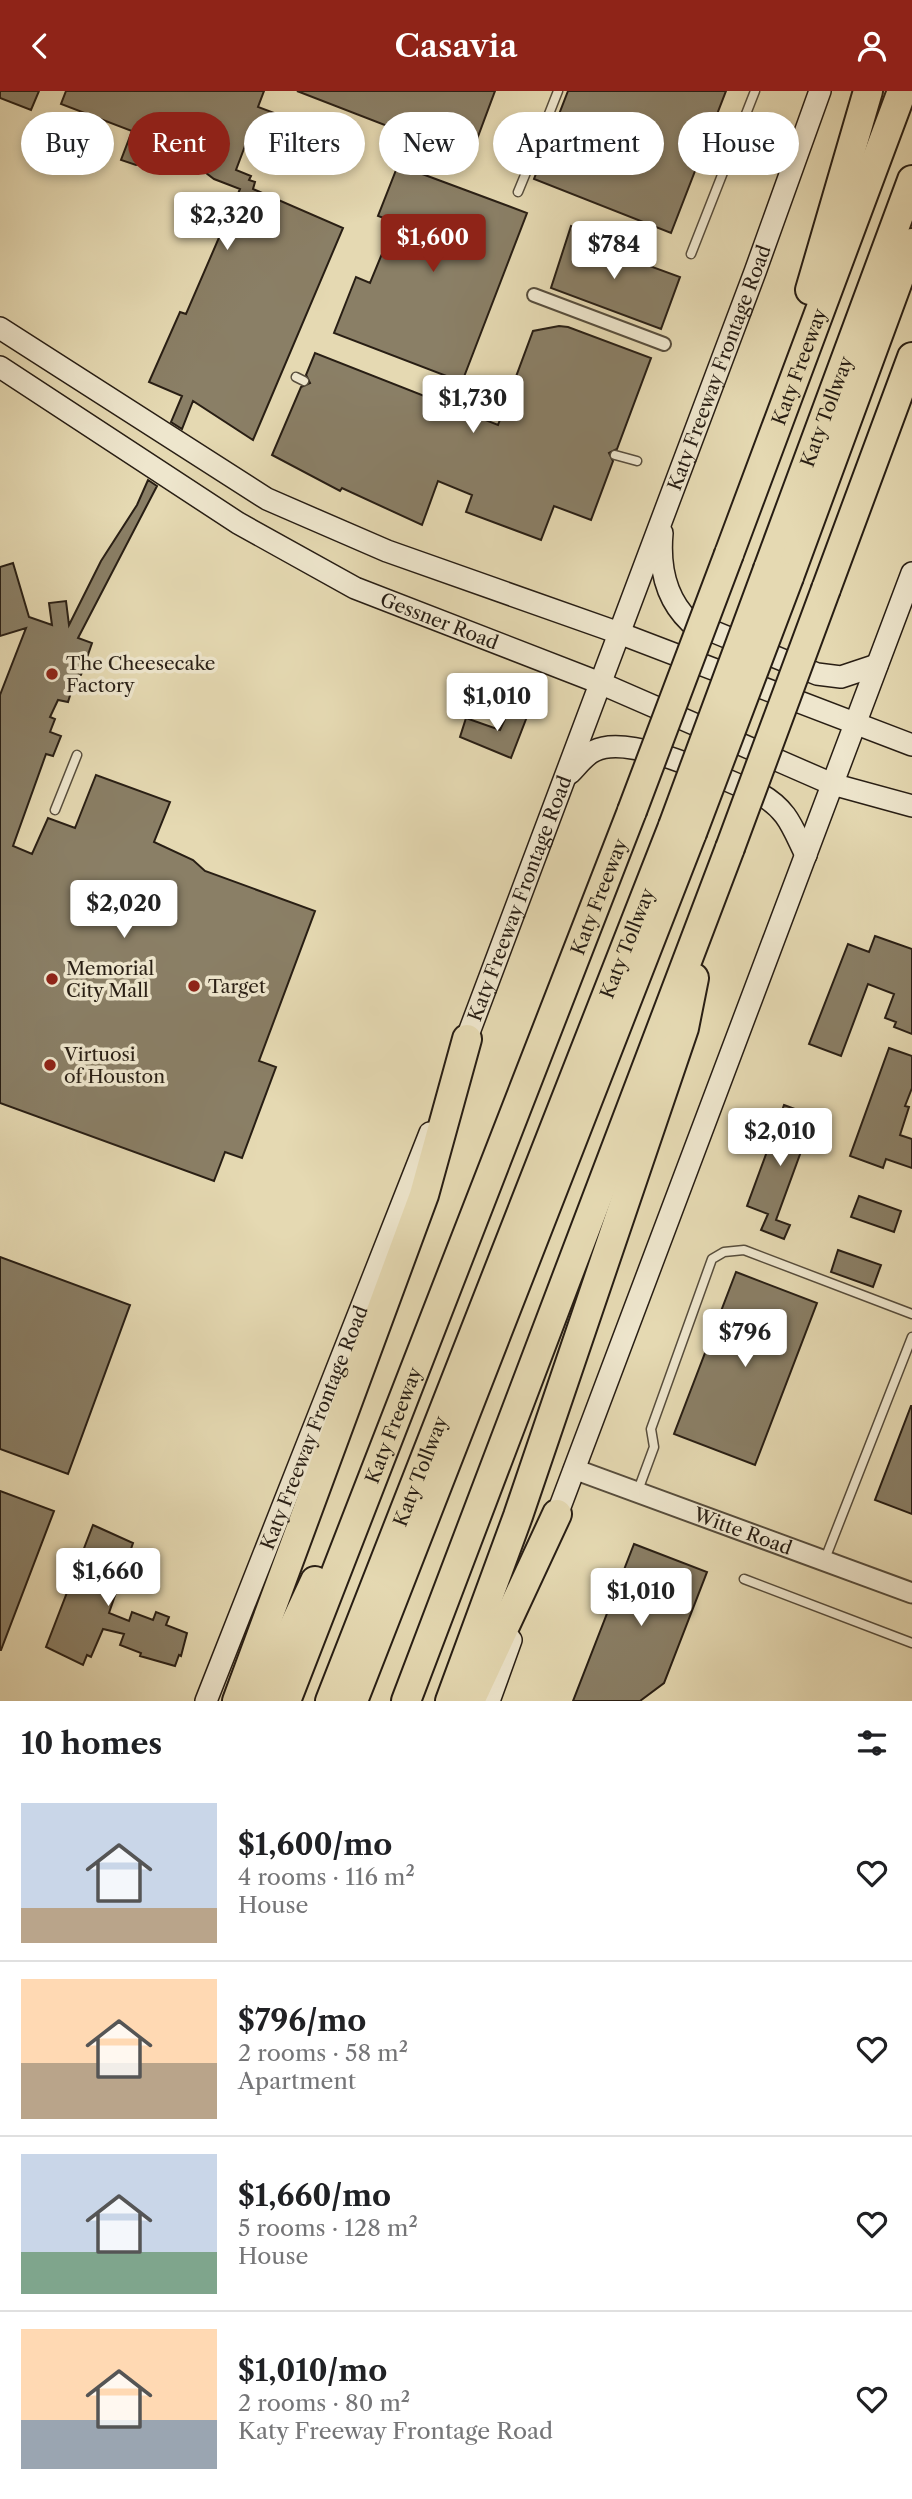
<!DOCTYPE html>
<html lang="en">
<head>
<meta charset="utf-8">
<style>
  body { margin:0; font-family:"Libre Caslon Text",serif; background:#f2f2f2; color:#202124; height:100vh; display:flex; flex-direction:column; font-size:26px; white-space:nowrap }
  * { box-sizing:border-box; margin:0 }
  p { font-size:23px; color:#757577 }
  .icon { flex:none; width:38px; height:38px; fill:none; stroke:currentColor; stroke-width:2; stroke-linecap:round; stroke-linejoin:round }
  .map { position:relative; height:1610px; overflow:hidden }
  .panel { display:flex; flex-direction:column; background:#fff; flex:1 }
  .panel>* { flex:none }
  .banner { position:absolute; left:21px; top:21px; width:872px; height:63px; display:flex; gap:14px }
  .price { position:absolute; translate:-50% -60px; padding:0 16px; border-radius:7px; background:#fff; color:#222; font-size:23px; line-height:46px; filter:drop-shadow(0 2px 4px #0008) }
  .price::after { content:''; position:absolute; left:50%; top:42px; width:21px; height:16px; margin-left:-10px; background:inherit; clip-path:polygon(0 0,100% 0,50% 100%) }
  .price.active { background:#8f2418; color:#fff }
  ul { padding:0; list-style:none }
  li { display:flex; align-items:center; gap:21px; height:175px; padding:0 21px }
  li+li { border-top:2px solid #e0e0e0 }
  li span { display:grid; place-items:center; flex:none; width:196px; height:140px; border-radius:0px; color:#555 }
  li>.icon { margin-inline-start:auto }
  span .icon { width:84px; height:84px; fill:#fffc; stroke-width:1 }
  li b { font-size:30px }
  h2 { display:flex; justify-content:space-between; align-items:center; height:84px; padding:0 21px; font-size:30px }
  .chip { padding:0 24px; border-radius:32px; background:#fff; box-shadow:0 4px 10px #0003; font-size:24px; line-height:63px }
  .chip.active { background:#8f2418; color:#fff }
  header { display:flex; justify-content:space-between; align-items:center; height:91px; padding:0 21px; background:#8f2418; color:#fff; font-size:32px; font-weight:600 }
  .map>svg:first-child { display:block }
  .building { fill:#8a7f66; stroke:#281e14; stroke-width:2 }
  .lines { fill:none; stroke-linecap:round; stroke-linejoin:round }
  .service-casing { stroke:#574d3c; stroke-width:11 }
  .pedestrian-casing { stroke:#574d3c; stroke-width:16 }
  .tertiary-casing { stroke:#574d3c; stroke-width:23 }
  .secondary-casing { stroke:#281e14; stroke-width:24 }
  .motorway-casing { stroke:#281e14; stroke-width:32 }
  .service { stroke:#eee6cd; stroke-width:8 }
  .pedestrian { stroke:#eee6cd; stroke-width:12 }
  .tertiary { stroke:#eee6cd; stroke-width:19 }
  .secondary { stroke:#eee6cd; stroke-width:21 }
  .motorway { stroke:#e5d9b2; stroke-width:28 }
  .motorway-bridge-casing { stroke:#281e14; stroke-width:32; stroke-linecap:butt }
  .motorway-bridge { stroke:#e5d9b2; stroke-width:28 }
  .poi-dot { fill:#8f2418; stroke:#eee6cd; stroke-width:2.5 }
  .labels { text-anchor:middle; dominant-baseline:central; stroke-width:7; stroke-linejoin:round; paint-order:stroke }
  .street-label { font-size:19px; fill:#281e14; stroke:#eee6cd }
  .poi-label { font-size:19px; fill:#281e14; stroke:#eee6cd; text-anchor:start }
</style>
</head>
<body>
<header><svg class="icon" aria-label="back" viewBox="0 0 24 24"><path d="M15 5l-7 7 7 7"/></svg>Casavia<svg class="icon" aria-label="person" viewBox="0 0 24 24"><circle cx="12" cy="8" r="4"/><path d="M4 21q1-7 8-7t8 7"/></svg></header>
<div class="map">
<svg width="912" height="1610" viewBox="0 0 912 1610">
  <rect width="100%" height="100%" fill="#e5d9b2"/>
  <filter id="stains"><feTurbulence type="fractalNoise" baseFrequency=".00286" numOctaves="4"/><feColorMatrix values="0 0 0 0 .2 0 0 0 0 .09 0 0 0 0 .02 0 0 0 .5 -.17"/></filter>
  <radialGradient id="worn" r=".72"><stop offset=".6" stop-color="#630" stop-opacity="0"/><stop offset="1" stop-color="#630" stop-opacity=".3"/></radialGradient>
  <path class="building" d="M0 0H39L31 19 0 7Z
    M66 0H264L258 16 277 23 263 61 245 55 236 79 251 85 249 89 255 91 253 98 343 137 253 349 193 310 182 338 171 331 182 305 149 291 180 221 186 223 240 98 214 88 189 69 195 53 160 68 136 74 121 69 132 40 61 13Z
    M297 0H495L470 67Z
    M568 0H726L671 142 534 88Z
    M398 74 527 122 462 291 334 242 356 186 370 192 395 131 378 125Z
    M571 135 595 144 592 154 680 186 661 238 551 197Z
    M559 235 568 236 651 267 617 358 609 362 613 370 591 429 554 415 541 449 466 421 472 404 438 390 422 434 342 397 340 400 272 364 301 296 310 292 306 284 315 262 498 334 533 240Z
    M148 389 157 395 78 547 92 552 81 584 76 585 68 611 58 609 50 626 55 628 50 641 61 645 53 665 46 663 13 755 32 763 48 727 75 737 96 684 170 711 154 751 193 769 205 780 315 820 259 970 276 976 242 1067 225 1061 214 1090 0 1012V604L26 537 0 545V476L13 472 29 526 52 534 49 512 66 510 69 534 101 470 137 414Z
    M511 615 528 623 511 667 460 646 466 627 500 639Z
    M875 845 912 858V943L894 936 896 931 885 927 894 903 868 893 841 965 809 953 848 853 869 861Z
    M889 957 912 965V997L905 1015 909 1016 900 1044 912 1048V1077L886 1068 883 1077 850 1065Z
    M784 1014 814 1025 776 1129 790 1134 784 1148 761 1139 768 1123 747 1115Z
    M859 1105 901 1120 894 1141 851 1126Z
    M838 1159 881 1174 873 1196 831 1181Z
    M0 1166 130 1214 68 1383 0 1358Z
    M736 1181 817 1212 755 1374 674 1343Z
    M911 1315H912V1423L875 1409Z
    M0 1400 54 1420 1 1559H0Z
    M93 1434 133 1452 109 1522 129 1530 132 1521 153 1529 156 1521 169 1526 166 1534 187 1542 181 1565 179 1564 175 1575 140 1565 141 1562 120 1554 124 1543 103 1538 91 1566 87 1564 83 1574 46 1556Z
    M634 1453 707 1481 664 1592 640 1610H573Z"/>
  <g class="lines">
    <g class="service-casing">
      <path id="service" d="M536 56 558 0
        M518 101 532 67
        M691 163 755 0
        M296 286 304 290
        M615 364 637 370
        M55 719 77 664
        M637 1402 654 1356 651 1338 712 1168 724 1161 744 1159 912 1223
        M825 1468 912 1246
        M744 1488 912 1552"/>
    </g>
    <g class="pedestrian-casing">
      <path id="pedestrian" d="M534 204 664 253"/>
    </g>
    <g class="tertiary-casing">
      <g id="tertiary">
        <path id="s1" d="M574 1378 912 1502"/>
      </g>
    </g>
    <g class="secondary-casing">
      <g id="secondary">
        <path d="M0 237 267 408 387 460 619 542 912 654"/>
        <path id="s2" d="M0 276 238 432 355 497 600 592 832 693 912 715"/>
        <path d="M662 442C659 475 665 507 690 531L817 583 841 586 877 574"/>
        <path d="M570 682C577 675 585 664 594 660 630 641 721 688 760 703 788 719 792 736 806 764"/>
        <path id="s3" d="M462 960 755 181 820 0"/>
        <path d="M552 1437 912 482"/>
        <path id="s4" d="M206 1610 430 1042"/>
        <path d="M489 1610 511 1549"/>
      </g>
    </g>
    <g class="motorway-casing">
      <g id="motorway">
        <path d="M810 199 868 0"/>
        <path id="s5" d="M729 463 902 0"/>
        <path id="s6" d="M768 478 912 89"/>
        <path d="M789 486 912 152"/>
        <path d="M826 498 912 266"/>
        <path d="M237 1610 424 1104 467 948"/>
        <path d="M259 1610 315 1490"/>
        <path id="s7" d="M286 1610 632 720"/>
        <path id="s8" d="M330 1610 673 735"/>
        <path d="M353 1610 692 742"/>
        <path d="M406 1610 730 757"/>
        <path d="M450 1610 518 1425 684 937 694 887"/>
        <path d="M470 1610 557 1423"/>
      </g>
    </g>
    <use href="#service" class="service"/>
    <use href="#pedestrian" class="pedestrian"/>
    <use href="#tertiary" class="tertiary"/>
    <use href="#secondary" class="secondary"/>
    <use href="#motorway" class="motorway"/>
    <g class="motorway-bridge-casing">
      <path id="motorway-bridge" d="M632 720 729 463
        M673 735 768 478
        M692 742 789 486
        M730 757 826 498"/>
    </g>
    <use href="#motorway-bridge" class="motorway-bridge"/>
  </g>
  <g class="poi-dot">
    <circle cx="52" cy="583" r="7"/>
    <circle cx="52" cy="888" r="7"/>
    <circle cx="194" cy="895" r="7"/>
    <circle cx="50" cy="974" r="7"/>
  </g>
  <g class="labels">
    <g class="street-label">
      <text stroke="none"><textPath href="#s5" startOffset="200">Katy Freeway</textPath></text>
      <text stroke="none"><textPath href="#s3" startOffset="730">Katy Freeway Frontage Road</textPath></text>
      <text stroke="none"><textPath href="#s6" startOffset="168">Katy Tollway</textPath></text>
      <text stroke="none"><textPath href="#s2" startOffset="509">Gessner Road</textPath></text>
      <text stroke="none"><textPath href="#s7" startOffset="863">Katy Freeway</textPath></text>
      <text stroke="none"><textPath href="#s3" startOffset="163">Katy Freeway Frontage Road</textPath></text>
      <text stroke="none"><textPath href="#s8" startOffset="814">Katy Tollway</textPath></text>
      <text stroke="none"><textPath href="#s7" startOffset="296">Katy Freeway</textPath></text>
      <text stroke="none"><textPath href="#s4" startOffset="294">Katy Freeway Frontage Road</textPath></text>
      <text stroke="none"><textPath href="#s8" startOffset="247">Katy Tollway</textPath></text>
      <text stroke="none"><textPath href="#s1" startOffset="180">Witte Road</textPath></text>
    </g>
    <g class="poi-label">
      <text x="66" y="572">The Cheesecake<tspan x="66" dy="22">Factory</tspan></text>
      <text x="66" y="877">Memorial<tspan x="66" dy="22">City Mall</tspan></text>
      <text x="208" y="895">Target</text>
      <text x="64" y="963">Virtuosi<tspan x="64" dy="22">of Houston</tspan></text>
    </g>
  </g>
  <rect width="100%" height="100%" filter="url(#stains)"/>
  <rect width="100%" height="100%" fill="url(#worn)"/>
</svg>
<b class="price" style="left:227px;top:161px">$2,320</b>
<b class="price active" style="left:433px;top:183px">$1,600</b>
<b class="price" style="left:614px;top:190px">$784</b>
<b class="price" style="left:473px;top:344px">$1,730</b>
<b class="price" style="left:497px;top:642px">$1,010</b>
<b class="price" style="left:124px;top:849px">$2,020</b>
<b class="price" style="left:780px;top:1077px">$2,010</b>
<b class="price" style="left:745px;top:1278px">$796</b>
<b class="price" style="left:108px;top:1517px">$1,660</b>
<b class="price" style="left:641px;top:1537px">$1,010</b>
<div class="banner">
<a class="chip">Buy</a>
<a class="chip active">Rent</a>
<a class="chip">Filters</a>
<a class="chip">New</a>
<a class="chip">Apartment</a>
<a class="chip">House</a>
</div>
</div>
<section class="panel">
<h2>10 homes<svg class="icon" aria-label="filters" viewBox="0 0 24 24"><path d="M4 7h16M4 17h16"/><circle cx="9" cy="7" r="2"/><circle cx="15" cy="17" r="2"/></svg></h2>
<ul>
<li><span style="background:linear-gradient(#c9d6e8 75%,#b9a48a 0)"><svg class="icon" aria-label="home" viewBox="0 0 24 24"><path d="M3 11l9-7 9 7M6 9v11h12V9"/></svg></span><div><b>$1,600/mo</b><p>4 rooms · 116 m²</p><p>House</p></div><svg class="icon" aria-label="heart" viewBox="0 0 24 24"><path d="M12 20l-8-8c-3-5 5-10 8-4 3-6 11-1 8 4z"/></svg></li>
<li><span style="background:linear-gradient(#ffd9b3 60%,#b9a48a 0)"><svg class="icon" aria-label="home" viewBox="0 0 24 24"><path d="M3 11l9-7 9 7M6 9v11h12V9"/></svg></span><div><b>$796/mo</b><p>2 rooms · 58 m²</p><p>Apartment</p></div><svg class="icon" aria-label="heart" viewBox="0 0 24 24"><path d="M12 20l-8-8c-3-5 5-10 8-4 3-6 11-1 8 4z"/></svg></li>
<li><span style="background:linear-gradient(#c9d6e8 70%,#7fa58c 0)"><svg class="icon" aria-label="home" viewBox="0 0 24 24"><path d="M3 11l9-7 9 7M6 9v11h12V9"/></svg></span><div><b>$1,660/mo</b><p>5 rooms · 128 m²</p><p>House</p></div><svg class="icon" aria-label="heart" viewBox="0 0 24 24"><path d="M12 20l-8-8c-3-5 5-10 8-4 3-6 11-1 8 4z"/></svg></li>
<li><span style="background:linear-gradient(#ffd9b3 65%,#9aa5b1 0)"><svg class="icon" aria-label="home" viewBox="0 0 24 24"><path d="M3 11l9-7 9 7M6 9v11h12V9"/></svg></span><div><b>$1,010/mo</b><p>2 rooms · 80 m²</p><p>Katy Freeway Frontage Road</p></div><svg class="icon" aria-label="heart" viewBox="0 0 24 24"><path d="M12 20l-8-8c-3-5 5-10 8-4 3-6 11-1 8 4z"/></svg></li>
</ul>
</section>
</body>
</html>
